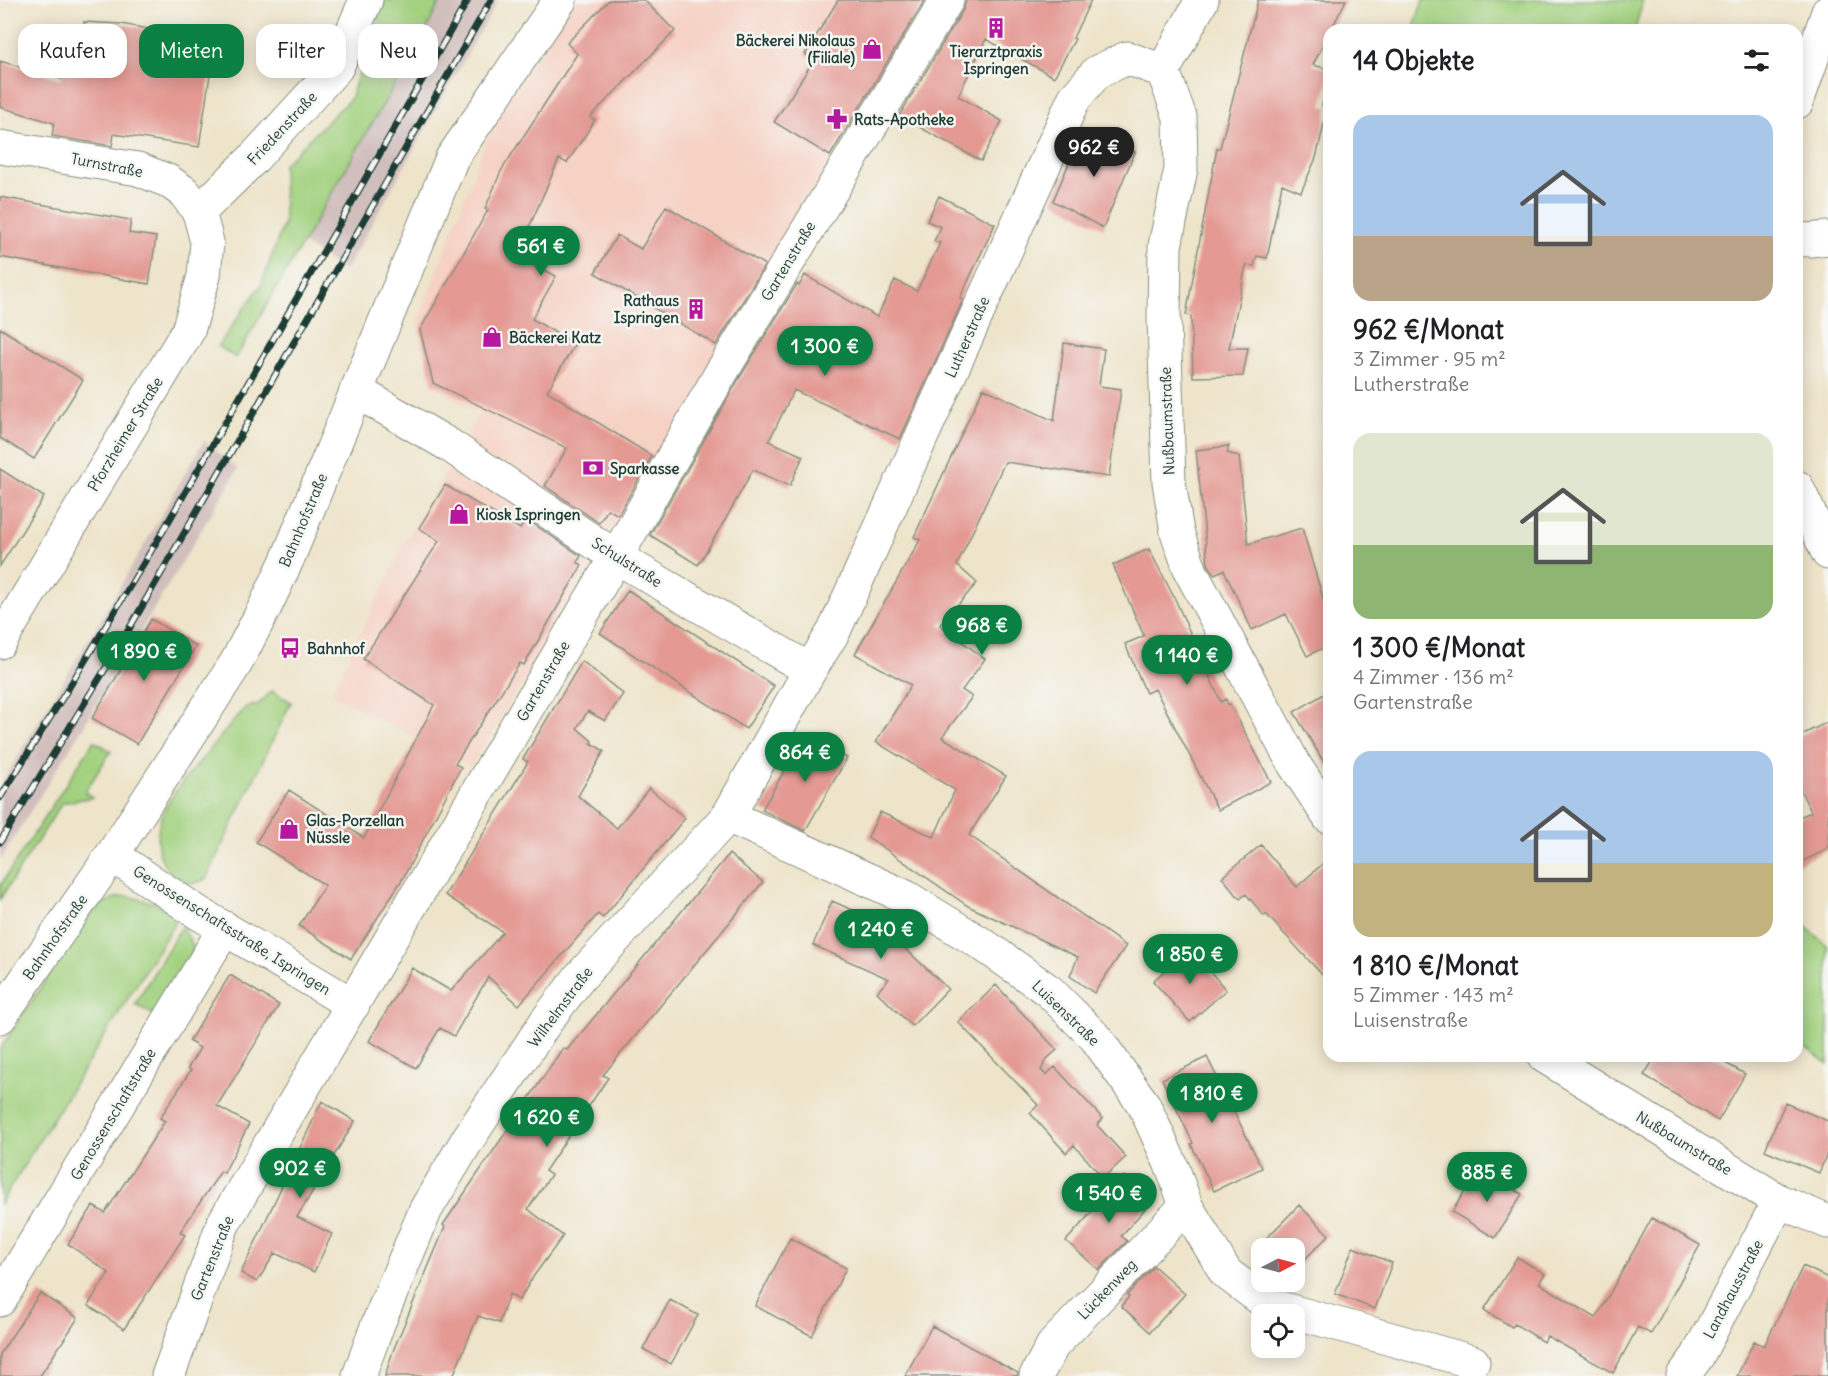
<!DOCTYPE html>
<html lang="de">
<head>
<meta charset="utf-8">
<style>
  body { margin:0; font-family:Delius,sans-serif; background:#f2f2f2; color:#202124; height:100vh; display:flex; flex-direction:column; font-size:22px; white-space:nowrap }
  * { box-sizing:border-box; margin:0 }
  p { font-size:20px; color:#757577 }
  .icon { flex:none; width:33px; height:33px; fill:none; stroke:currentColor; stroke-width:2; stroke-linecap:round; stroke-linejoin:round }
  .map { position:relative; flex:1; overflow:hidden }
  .sheet { position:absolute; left:1323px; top:24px; width:480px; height:1038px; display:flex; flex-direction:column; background:#fff; border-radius:18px; box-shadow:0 3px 15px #0003 }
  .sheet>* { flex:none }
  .hud { position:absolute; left:18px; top:24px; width:570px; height:54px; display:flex; gap:12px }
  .needle { width:39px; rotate:84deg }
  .fabs { position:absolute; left:1251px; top:1238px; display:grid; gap:12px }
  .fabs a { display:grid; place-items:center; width:54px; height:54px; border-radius:12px; background:#fff; box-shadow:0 3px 15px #0003; font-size:30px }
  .price { position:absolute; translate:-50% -51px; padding:0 14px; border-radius:21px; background:#0b8043; color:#fff; font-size:20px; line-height:39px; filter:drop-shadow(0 2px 3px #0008) }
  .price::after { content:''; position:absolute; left:50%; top:36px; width:18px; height:14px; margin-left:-9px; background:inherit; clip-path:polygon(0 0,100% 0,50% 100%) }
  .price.active { background:#222; color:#fff }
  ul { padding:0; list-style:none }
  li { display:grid; align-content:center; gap:12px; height:318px; padding:0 30px }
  li span { display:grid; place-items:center; height:186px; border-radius:18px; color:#555 }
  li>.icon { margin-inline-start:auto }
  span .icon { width:108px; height:108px; fill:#fffc; stroke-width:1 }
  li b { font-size:26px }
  h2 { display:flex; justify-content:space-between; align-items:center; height:72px; padding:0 30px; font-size:26px }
  .pill { padding:0 21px; border-radius:18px; background:#fff; box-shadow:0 3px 15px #0003; font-size:21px; line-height:54px }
  .pill.active { background:#0b8043; color:#fff }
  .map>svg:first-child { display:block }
  .built { fill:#f6d2c4 }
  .industrial { fill:#d1bfbe }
  .green { fill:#a2d17f; stroke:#60875a; stroke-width:1.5 }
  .building { fill:#e49993 }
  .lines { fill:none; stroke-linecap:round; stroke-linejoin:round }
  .minor-casing { stroke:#86907f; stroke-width:35 }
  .secondary-casing { stroke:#86907f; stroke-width:35 }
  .minor { stroke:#fff; stroke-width:33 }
  .secondary { stroke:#fff; stroke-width:33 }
  .rail-casing { stroke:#1f3d34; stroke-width:7 }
  .rail { stroke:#f6f6f2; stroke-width:4.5; stroke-dasharray:14; stroke-linecap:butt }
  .labels { text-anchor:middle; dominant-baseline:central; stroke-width:5; stroke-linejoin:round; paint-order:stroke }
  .poi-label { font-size:15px; font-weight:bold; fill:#1f3d34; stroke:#f6f6f2; text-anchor:start }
  .street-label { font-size:15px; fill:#1f3d34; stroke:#f6f6f2 }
</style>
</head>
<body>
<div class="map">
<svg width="1828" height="1376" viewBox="0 0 1828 1376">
  <rect width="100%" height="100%" fill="#f6f6f2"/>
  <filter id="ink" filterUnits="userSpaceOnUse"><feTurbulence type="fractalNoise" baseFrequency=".0167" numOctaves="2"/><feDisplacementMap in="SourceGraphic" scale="12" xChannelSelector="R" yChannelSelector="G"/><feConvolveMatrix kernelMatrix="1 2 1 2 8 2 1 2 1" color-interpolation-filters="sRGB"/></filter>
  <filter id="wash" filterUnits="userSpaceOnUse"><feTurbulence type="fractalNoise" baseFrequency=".008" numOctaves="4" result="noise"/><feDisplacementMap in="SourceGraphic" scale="24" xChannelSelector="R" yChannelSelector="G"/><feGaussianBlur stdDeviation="1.35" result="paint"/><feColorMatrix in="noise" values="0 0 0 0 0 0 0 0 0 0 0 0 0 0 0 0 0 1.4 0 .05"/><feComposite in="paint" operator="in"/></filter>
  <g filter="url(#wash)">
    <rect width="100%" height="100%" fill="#eee4ca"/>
    <path class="built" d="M574 0H936L471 767 331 694 406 540 480 414 431 385 418 321 493 123Z"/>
    <path class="industrial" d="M441 0H498L345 271 302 243 425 32Z
      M204 441 238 469 83 727 0 860V786L110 604Z"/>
    <path class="green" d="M385 0H441L425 32 236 358 218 346 261 285 284 223 283 165 350 99Z
      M1423 0H1643L1635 30H1413Z
      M272 691 291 702 206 879C194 885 187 884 176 877 153 861 154 829 166 807 175 789 189 774 202 759 216 742 231 724 246 707L259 704Z
      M94 741 111 751 85 792 92 797 62 803 0 899V886Z
      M127 896 155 903 179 916 0 1204V1049L75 936 91 914 104 903 115 898Z
      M1797 919 1828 946V1064L1797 1041Z
      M182 926 193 946 190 961 159 1018 135 1004Z"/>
    <g id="blocks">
      <path class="building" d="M609 0H644L675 31 590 117 595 120 567 163 559 159 517 255 556 276 532 319 575 344 547 391 652 456 618 515 608 509 599 523 545 486 567 448 433 383 420 330 488 210 485 209 501 171 577 54 567 43Z
        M838 0H925L830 156 774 122 814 60 805 54Z
        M966 0H1091L1073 38 1075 39 1054 77 986 39 958 96 1002 121 981 161 899 116 963 10Z
        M1258 0H1346L1331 30H1329V33L1313 65 1329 69V77L1322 106 1328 107 1316 158 1301 192 1282 184 1267 258 1257 256 1254 266 1246 265 1229 348H1248L1243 376 1193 377 1191 316 1186 315 1217 148H1220Z
        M84 22 121 24 161 31 158 49 213 55 199 147 114 134 112 146 52 136 54 123 0 107V61L61 79 63 66 82 70Z
        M1083 130 1135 152 1103 228 1053 201Z
        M939 196 995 224 960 298 963 300 900 439 794 390 769 441 803 456 790 486 753 470 725 520 698 565 650 535 737 382 797 284 799 286 805 275 877 317 895 280 917 291 940 243 934 241 941 227 927 221Z
        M0 197 131 220 129 233 156 237 149 284 0 257Z
        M666 206 765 265 716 345 595 273 617 235 641 249Z
        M0 328 83 380 34 459 0 438Z
        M1064 343 1104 349 1099 386 1121 389 1109 477 1005 462 957 565 977 583 940 625 985 659 962 690 972 697 942 737 1006 776 969 835 1126 946 1094 993 1070 976 1078 957 968 906 868 837 880 812 934 837 955 790 876 742 911 685 855 654 920 540 914 537 983 388 1054 421Z
        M1229 446 1227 453 1239 456 1248 544 1302 528 1329 618V645L1307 656 1286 614 1252 630 1224 570 1214 574 1208 564 1196 450Z
        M0 469 44 497 0 566Z
        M445 485 520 529 526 519 581 556 577 562 582 565 524 665 520 663 455 764 461 767 403 878 351 959 299 926 325 885 256 842 289 790 364 838 434 705 363 659 439 541 419 528Z
        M1149 549 1175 599 1221 702 1226 699 1228 705 1230 704 1271 782 1218 810 1155 689 1146 693 1125 644 1144 636 1113 565Z
        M628 590 774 686 746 729 600 633Z
        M151 619 196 646 137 744 92 718Z
        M582 661 623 694 605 721 588 711 577 728 592 741 591 743 604 751 578 796 617 828 649 788 685 818 603 918 598 914 519 1005 488 977 454 1036 440 1028 416 1068 369 1041 412 968 451 991 503 932 445 895 528 762 523 759Z
        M1329 691V771L1294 712Z
        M1828 722V849L1797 864V818L1811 812 1797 783V737Z
        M805 734 847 758 805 831 762 810Z
        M1261 845 1297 887 1329 858V982L1266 914 1264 916 1246 894 1240 899 1222 877Z
        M729 854 763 882 603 1075 608 1078 545 1171 551 1175 528 1209 563 1236 533 1277 519 1300 509 1294 499 1323 478 1316 453 1376H385L393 1351 445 1227 443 1225 563 1048 567 1050Z
        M832 901 875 920 948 989 912 1026 877 992 889 979 813 945Z
        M1190 948 1226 990 1190 1022 1153 981Z
        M230 975 279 1005 217 1106 249 1124 224 1173 221 1171 180 1232 185 1235 124 1329 88 1305 109 1273 68 1244 93 1206 105 1213 165 1121 160 1118 191 1070 188 1068 200 1048 189 1041Z
        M996 985 1057 1050 1047 1059 1041 1070 1046 1075 1055 1067 1103 1119 1097 1125 1126 1157 1103 1178 1074 1145 1066 1153 1030 1113 1038 1105 958 1022Z
        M1656 1056H1713L1745 1074 1718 1121 1644 1075Z
        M1207 1057 1262 1168 1214 1191 1191 1144 1193 1143 1162 1079Z
        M322 1101 355 1121 297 1217 332 1234 314 1272 275 1253 257 1282 241 1273Z
        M1785 1103 1828 1121V1151L1819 1173 1765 1150Z
        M1479 1168 1522 1194 1495 1238 1452 1212Z
        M1124 1176 1152 1201 1121 1236 1127 1241 1099 1270 1066 1241Z
        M1299 1205 1329 1235 1294 1270V1248H1257Z
        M1652 1218 1700 1245 1651 1334 1638 1327 1613 1373 1547 1336 1544 1342 1515 1324 1512 1327 1484 1310 1517 1257 1545 1274 1539 1283 1596 1318Z
        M790 1238 846 1268 812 1336 755 1306Z
        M1353 1247 1392 1263 1375 1309 1335 1294Z
        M1154 1266 1185 1294 1150 1332 1121 1306 1129 1297 1127 1295Z
        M1803 1266 1828 1278V1376H1737L1754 1341 1764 1346Z
        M40 1293 78 1318 40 1376H0V1354Z
        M670 1300 698 1315 671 1364 643 1349Z
        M932 1326 1018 1373 1017 1376H905Z"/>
    </g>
  </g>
  <g filter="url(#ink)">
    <use href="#blocks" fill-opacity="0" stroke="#86907f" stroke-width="1.5"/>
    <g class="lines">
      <g class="minor-casing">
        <path id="minor" d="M1202 0 1163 71 1180 117 1181 169 1165 246 1164 318 1169 482 1177 532 1191 572 1294 764 1329 817
          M1797 102 1828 12
          M0 147 138 169 168 181 184 192 199 212 207 242 204 276 188 331 0 642
          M199 212 252 160 337 67 366 0
          M1797 239 1810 240 1828 238
          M356 391 449 445 616 557 810 670
          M1797 487 1828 553
          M728 816 906 897 985 946 1049 991 1096 1038 1144 1105 1173 1169 1186 1206 1226 1273 1269 1305 1473 1362
          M112 855 197 912 353 1005
          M1544 1056 1779 1201 1828 1222
          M0 1300 225 928
          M168 1376 223 1224 616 557 721 373 947 0
          M359 1376 378 1324 426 1209 468 1139 547 1020 579 978 728 816 810 670 834 631 1074 99 1097 72 1127 58 1163 71
          M1036 1376 1053 1345 1186 1206
          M1683 1376 1697 1357 1779 1201"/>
      </g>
      <g class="secondary-casing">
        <path id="secondary" d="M0 1017 112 855 236 663 265 607 288 558 452 158 560 0"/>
      </g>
      <use href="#minor" class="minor"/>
      <use href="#secondary" class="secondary"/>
      <g class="rail-casing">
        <path id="rail" d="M0 798 71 684 163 531 468 0
          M0 842 121 643 491 0"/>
      </g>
      <use href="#rail" class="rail"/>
    </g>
  </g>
  <defs>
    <g id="building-bare" transform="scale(1.62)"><path d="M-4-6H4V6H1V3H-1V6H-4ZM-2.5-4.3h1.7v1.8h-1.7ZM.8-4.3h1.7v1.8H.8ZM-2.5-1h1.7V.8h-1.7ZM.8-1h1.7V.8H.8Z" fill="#b5179e" stroke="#f6f6f2" stroke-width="2.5" paint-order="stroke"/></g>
    <g id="shop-bare" transform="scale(1.62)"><path d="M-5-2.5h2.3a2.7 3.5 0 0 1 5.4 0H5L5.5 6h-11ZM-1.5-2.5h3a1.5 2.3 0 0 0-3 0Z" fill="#b5179e" stroke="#f6f6f2" stroke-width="2.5" paint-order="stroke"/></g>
    <g id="pharmacy-bare" transform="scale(1.62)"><path d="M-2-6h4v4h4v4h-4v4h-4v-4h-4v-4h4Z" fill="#b5179e" stroke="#f6f6f2" stroke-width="2.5" paint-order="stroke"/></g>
    <g id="bank-bare" transform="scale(1.62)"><path d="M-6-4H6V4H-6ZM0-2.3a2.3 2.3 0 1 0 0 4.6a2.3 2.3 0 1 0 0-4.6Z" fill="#b5179e" stroke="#f6f6f2" stroke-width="2.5" paint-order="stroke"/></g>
    <g id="bus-bare" transform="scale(1.62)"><path d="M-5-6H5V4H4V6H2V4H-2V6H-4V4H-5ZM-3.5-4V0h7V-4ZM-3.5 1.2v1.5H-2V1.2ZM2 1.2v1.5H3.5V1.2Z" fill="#b5179e" stroke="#f6f6f2" stroke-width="2.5" paint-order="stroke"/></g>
  </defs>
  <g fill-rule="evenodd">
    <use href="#building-bare" x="996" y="28"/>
    <use href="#shop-bare" x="872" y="49"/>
    <use href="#pharmacy-bare" x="837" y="119"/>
    <use href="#building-bare" x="696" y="309"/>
    <use href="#shop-bare" x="492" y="337"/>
    <use href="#bank-bare" x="593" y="468"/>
    <use href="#shop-bare" x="459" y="514"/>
    <use href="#bus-bare" x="290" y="648"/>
    <use href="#shop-bare" x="289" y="829"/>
  </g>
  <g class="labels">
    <g class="poi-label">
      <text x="855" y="40" text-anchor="end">Bäckerei Nikolaus<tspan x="855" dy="17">(Filiale)</tspan></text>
      <text x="996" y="51" text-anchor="middle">Tierarztpraxis<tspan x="996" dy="17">Ispringen</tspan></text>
      <text x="854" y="119">Rats-Apotheke</text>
      <text x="679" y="300" text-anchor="end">Rathaus<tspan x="679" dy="17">Ispringen</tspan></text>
      <text x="509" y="337">Bäckerei Katz</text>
      <text x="610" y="468">Sparkasse</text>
      <text x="476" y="514">Kiosk Ispringen</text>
      <text x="307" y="648">Bahnhof</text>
      <text x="306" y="820">Glas-Porzellan<tspan x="306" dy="17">Nüssle</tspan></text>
    </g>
    <g class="street-label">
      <text transform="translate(282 128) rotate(-47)">Friedenstraße</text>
      <text transform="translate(107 165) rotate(11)">Turnstraße</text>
      <text transform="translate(788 261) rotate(-59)">Gartenstraße</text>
      <text transform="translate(967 337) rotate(-66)">Lutherstraße</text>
      <text transform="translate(1167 421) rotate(-92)">Nußbaumstraße</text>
      <text transform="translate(125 434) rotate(-59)">Pforzheimer Straße</text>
      <text transform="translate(303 520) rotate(-67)">Bahnhofstraße</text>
      <text transform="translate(627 562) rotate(32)">Schulstraße</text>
      <text transform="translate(543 681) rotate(-60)">Gartenstraße</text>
      <text transform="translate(232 930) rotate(32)">Genossenschaftsstraße, Ispringen</text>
      <text transform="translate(55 937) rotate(-55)">Bahnhofstraße</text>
      <text transform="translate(560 1007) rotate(-53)">Wilhelmstraße</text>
      <text transform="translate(1066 1013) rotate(44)">Luisenstraße</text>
      <text transform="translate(113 1114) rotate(-59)">Genossenschaftstraße</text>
      <text transform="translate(1684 1143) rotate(31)">Nußbaumstraße</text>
      <text transform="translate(212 1258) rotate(-68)">Gartenstraße</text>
      <text transform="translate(1107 1289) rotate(-46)">Lückenweg</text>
      <text transform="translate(1733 1289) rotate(-62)">Landhausstraße</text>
    </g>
  </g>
</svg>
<div class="fabs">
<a><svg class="needle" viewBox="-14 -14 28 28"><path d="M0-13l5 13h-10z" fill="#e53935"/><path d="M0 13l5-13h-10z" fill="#757577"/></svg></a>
<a><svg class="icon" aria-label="locate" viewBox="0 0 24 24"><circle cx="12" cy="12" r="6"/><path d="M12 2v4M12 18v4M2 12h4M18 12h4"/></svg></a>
</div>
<b class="price active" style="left:1094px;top:178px">962 €</b>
<b class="price" style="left:541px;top:277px">561 €</b>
<b class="price" style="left:825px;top:377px">1 300 €</b>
<b class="price" style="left:982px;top:656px">968 €</b>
<b class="price" style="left:144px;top:682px">1 890 €</b>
<b class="price" style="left:1187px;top:686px">1 140 €</b>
<b class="price" style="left:805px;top:783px">864 €</b>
<b class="price" style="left:881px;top:960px">1 240 €</b>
<b class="price" style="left:1190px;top:985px">1 850 €</b>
<b class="price" style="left:1212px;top:1124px">1 810 €</b>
<b class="price" style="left:547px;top:1148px">1 620 €</b>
<b class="price" style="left:300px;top:1199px">902 €</b>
<b class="price" style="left:1487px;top:1203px">885 €</b>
<b class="price" style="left:1109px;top:1224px">1 540 €</b>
<div class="hud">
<a class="pill">Kaufen</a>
<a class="pill active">Mieten</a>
<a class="pill">Filter</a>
<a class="pill">Neu</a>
</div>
<section class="sheet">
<h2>14 Objekte<svg class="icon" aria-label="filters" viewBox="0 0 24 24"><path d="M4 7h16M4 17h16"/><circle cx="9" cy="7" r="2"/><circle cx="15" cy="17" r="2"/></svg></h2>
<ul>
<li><span style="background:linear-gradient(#a9c7e8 65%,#b9a48a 0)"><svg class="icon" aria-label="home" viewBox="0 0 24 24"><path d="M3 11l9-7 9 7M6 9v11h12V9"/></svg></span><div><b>962 €/Monat</b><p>3 Zimmer · 95 m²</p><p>Lutherstraße</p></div></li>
<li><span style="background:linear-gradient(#dfe7d0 60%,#8fb573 0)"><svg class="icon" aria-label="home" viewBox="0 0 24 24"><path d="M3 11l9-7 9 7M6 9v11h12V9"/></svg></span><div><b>1 300 €/Monat</b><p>4 Zimmer · 136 m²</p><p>Gartenstraße</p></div></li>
<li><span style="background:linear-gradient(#a9c7e8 60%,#c2b280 0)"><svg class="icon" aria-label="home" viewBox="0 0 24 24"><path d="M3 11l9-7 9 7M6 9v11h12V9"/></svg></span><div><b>1 810 €/Monat</b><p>5 Zimmer · 143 m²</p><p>Luisenstraße</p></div></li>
</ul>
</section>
</div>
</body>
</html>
